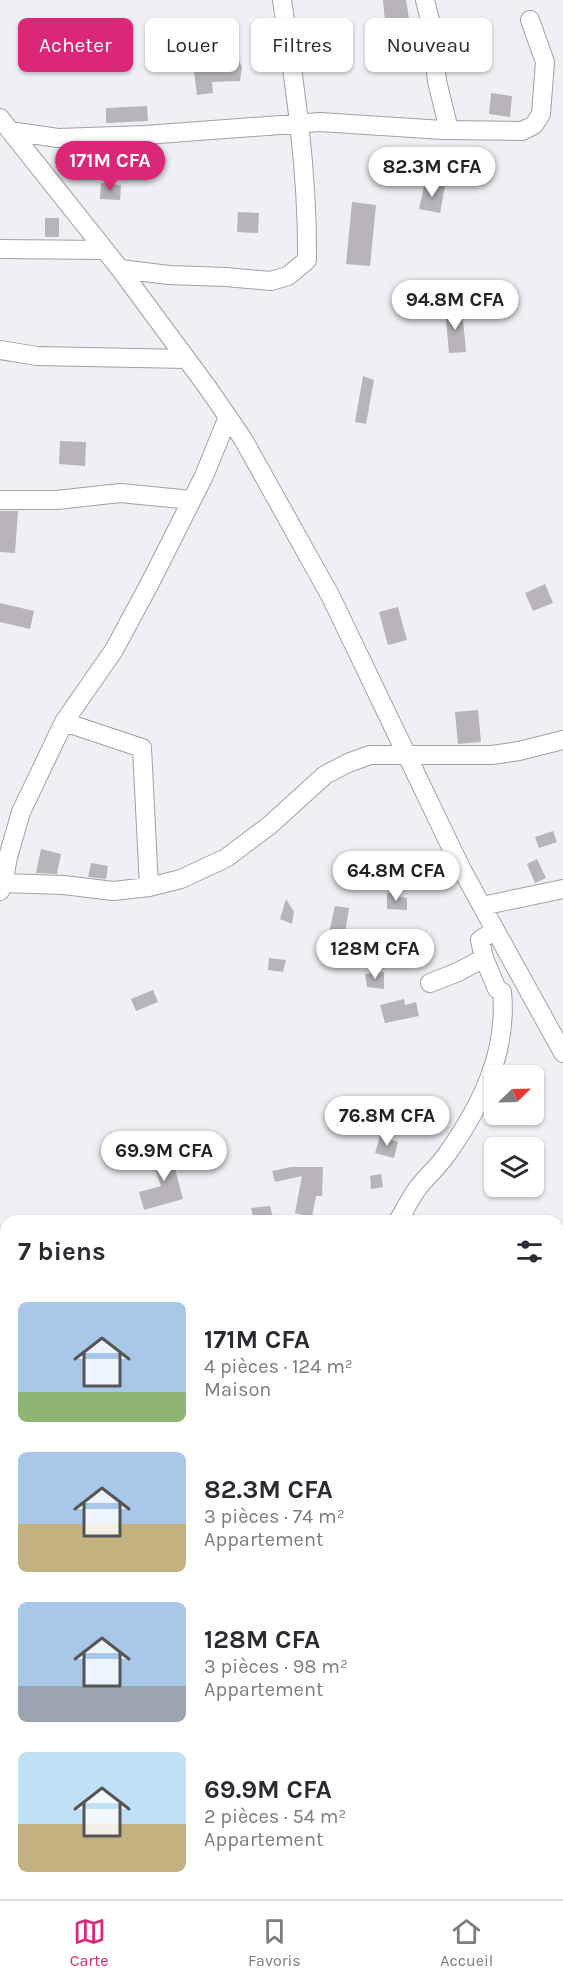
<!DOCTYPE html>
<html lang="fr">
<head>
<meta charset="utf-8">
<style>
  body { margin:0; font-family:Karla,sans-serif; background:#f2f2f3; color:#2b2b33; height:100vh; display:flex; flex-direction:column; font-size:22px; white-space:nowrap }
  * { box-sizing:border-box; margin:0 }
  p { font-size:20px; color:#7c7c81 }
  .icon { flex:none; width:33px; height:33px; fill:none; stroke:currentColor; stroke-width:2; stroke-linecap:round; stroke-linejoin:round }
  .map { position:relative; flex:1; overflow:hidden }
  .sheet { position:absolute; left:0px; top:1215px; width:564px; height:684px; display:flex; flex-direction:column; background:#fff; border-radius:18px 18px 0 0; box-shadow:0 2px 4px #0004 }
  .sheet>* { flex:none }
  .hud { position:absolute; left:18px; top:18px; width:528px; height:54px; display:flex; gap:12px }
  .needle { width:39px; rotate:67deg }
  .fabs { position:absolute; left:484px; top:1065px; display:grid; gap:12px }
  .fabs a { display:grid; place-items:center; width:60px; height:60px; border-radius:9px; background:#fff; box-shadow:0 2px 4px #0004; font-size:30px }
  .price { position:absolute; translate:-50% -51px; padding:0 14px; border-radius:21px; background:#fff; color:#222; font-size:20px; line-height:39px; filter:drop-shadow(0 2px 3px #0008) }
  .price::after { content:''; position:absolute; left:50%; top:36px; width:18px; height:14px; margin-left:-9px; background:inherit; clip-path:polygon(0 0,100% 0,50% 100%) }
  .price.current { background:#db2777; color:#fff }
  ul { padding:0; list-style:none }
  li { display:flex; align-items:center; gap:18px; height:150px; padding:0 18px }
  li span { display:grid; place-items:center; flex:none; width:168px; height:120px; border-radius:9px; color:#555 }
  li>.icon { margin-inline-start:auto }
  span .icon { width:72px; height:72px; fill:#fffc; stroke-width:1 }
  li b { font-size:26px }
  h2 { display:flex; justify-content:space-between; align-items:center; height:72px; padding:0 18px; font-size:26px }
  .chip { padding:0 21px; border-radius:9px; background:#fff; box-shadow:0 2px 4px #0004; font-size:21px; line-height:54px }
  .chip.current { background:#db2777; color:#fff }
  .tabs { display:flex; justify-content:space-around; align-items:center; height:84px; border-top:2px solid #e1e1e2; background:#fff; font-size:16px; color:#7c7c81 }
  .tabs a { display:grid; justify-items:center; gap:3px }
  .tabs .current { color:#db2777 }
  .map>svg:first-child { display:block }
  .building { fill:#b8b4b9 }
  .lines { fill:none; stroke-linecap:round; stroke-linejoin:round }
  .minor-casing { stroke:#9fa1a6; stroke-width:20 }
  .minor { stroke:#fff; stroke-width:18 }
</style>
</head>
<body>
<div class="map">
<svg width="563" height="1899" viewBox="0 0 563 1899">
  <rect width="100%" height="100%" fill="#eef0f6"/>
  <path class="building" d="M383 0H406L409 19 385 21Z
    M396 34 399 54 368 58 365 38Z
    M208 54 209 59 237 56 242 67 240 81 212 82 213 93 197 95 192 56Z
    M491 93 512 96 510 117 489 114Z
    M147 106 148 121 106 123V108Z
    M425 182 445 186 440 213 419 209Z
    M101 183 121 185 120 200 100 199Z
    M352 202 376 205 370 266 346 264Z
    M238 212 259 213 258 233 237 232Z
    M45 218H59V237H45Z
    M462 308 466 352 449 353 445 309Z
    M363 376 374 380 366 424 355 422Z
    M60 441 86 442 85 466 59 464Z
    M0 511H18L15 553 0 552Z
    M545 584 553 603 533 611 525 593Z
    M0 603 34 611 30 629 0 622Z
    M398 607 407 640 388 645 379 612Z
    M478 710 481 742 458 744 455 712Z
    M553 831 557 842 539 848 535 837Z
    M41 849 61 854 57 874 36 873Z
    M537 859 546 878 535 883 527 864Z
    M91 863 108 866 106 879 88 877Z
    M387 893H399V897L407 898V910L387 909Z
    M286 899 294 912 292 924 280 919Z
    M335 906 349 908 344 940H346L345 954 329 952V933Z
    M269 958 286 960 283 972 268 970Z
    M384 972V989L367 987 365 974Z
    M153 990 158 1002 136 1011 131 999Z
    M404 999 405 1005 416 1002 419 1016 385 1023 380 1005Z
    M380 1136 398 1142 394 1158 375 1153Z
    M182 1149 186 1160 174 1165 183 1199 144 1210 139 1192 161 1186 152 1160Z
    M291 1167H323L322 1196H316L312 1217 295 1213 302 1176 275 1182 272 1171Z
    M381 1174 383 1187 371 1189 370 1176Z
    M270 1206 274 1221H254L251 1208Z"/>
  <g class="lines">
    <g class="minor-casing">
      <path id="minor" d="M425 0 430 20 437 81 449 130
        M0 118 120 269 208 388 243 439 331 597 461 868 563 1053
        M10 131 58 138 145 135 320 122 443 130 522 131 534 125 541 114 545 62 530 20
        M0 249 105 250
        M120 269 169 275 226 277 271 281 288 276 307 260C308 172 295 86 282 0
        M0 350 37 356 186 359
        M0 500H57L120 493 192 500
        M64 722 142 748 149 887
        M3 883 64 885 113 891 149 887 181 879 226 858 270 825 325 775 348 763 370 755H492L519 751 563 740
        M0 891 3 883 8 857 21 812 64 722 114 650 150 583 204 476 228 417
        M482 906 563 889
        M430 983 458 972 484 958 480 940 495 930
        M398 1221C404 1211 410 1199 417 1189 426 1177 438 1167 447 1154 481 1106 508 1052 502 992L497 989 484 958
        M0 1332 6 1333
        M0 1450 6 1452
        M558 1576H563
        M0 1654 5 1653 6 1662
        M558 1871 563 1874
        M425 1893 435 1899 466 1893
        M351 1899 361 1893"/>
    </g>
    <use href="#minor" class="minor"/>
  </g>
</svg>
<div class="fabs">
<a><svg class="needle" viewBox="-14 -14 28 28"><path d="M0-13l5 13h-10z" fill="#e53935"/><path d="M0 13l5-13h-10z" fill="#7c7c81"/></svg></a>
<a><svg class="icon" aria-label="layers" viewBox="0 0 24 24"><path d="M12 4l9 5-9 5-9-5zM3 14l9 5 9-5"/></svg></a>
</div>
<b class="price current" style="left:110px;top:192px">171M CFA</b>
<b class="price" style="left:432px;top:198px">82.3M CFA</b>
<b class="price" style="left:455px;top:331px">94.8M CFA</b>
<b class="price" style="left:396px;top:902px">64.8M CFA</b>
<b class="price" style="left:375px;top:980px">128M CFA</b>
<b class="price" style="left:387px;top:1147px">76.8M CFA</b>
<b class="price" style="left:164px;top:1182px">69.9M CFA</b>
<div class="hud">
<a class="chip current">Acheter</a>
<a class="chip">Louer</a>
<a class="chip">Filtres</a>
<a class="chip">Nouveau</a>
</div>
<section class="sheet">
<h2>7 biens<svg class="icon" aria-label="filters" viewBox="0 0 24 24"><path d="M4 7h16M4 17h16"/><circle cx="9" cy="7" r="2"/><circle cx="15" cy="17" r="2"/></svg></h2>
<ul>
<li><span style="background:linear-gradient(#a9c7e8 75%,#8fb573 0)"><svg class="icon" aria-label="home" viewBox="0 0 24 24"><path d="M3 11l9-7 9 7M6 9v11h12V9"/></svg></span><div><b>171M CFA</b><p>4 pièces · 124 m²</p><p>Maison</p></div></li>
<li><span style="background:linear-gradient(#a9c7e8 60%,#c2b280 0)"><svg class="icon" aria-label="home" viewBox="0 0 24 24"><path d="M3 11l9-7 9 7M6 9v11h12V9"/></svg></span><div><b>82.3M CFA</b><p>3 pièces · 74 m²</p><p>Appartement</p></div></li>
<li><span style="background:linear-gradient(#a9c7e8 70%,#9aa5b1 0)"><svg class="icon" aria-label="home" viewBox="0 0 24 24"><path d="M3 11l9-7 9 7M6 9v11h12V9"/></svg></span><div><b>128M CFA</b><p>3 pièces · 98 m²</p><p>Appartement</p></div></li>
<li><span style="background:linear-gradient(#bfe0f5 60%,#c2b280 0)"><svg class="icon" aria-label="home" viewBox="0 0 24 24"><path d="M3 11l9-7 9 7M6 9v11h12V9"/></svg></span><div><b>69.9M CFA</b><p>2 pièces · 54 m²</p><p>Appartement</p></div></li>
</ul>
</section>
</div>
<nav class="tabs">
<a class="current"><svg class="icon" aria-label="map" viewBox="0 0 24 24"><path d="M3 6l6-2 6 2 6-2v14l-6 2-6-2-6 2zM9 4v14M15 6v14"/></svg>Carte</a>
<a><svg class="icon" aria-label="saved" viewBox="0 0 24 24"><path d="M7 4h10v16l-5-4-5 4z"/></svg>Favoris</a>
<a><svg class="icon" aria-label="home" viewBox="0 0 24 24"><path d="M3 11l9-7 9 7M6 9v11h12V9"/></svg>Accueil</a>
</nav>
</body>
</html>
